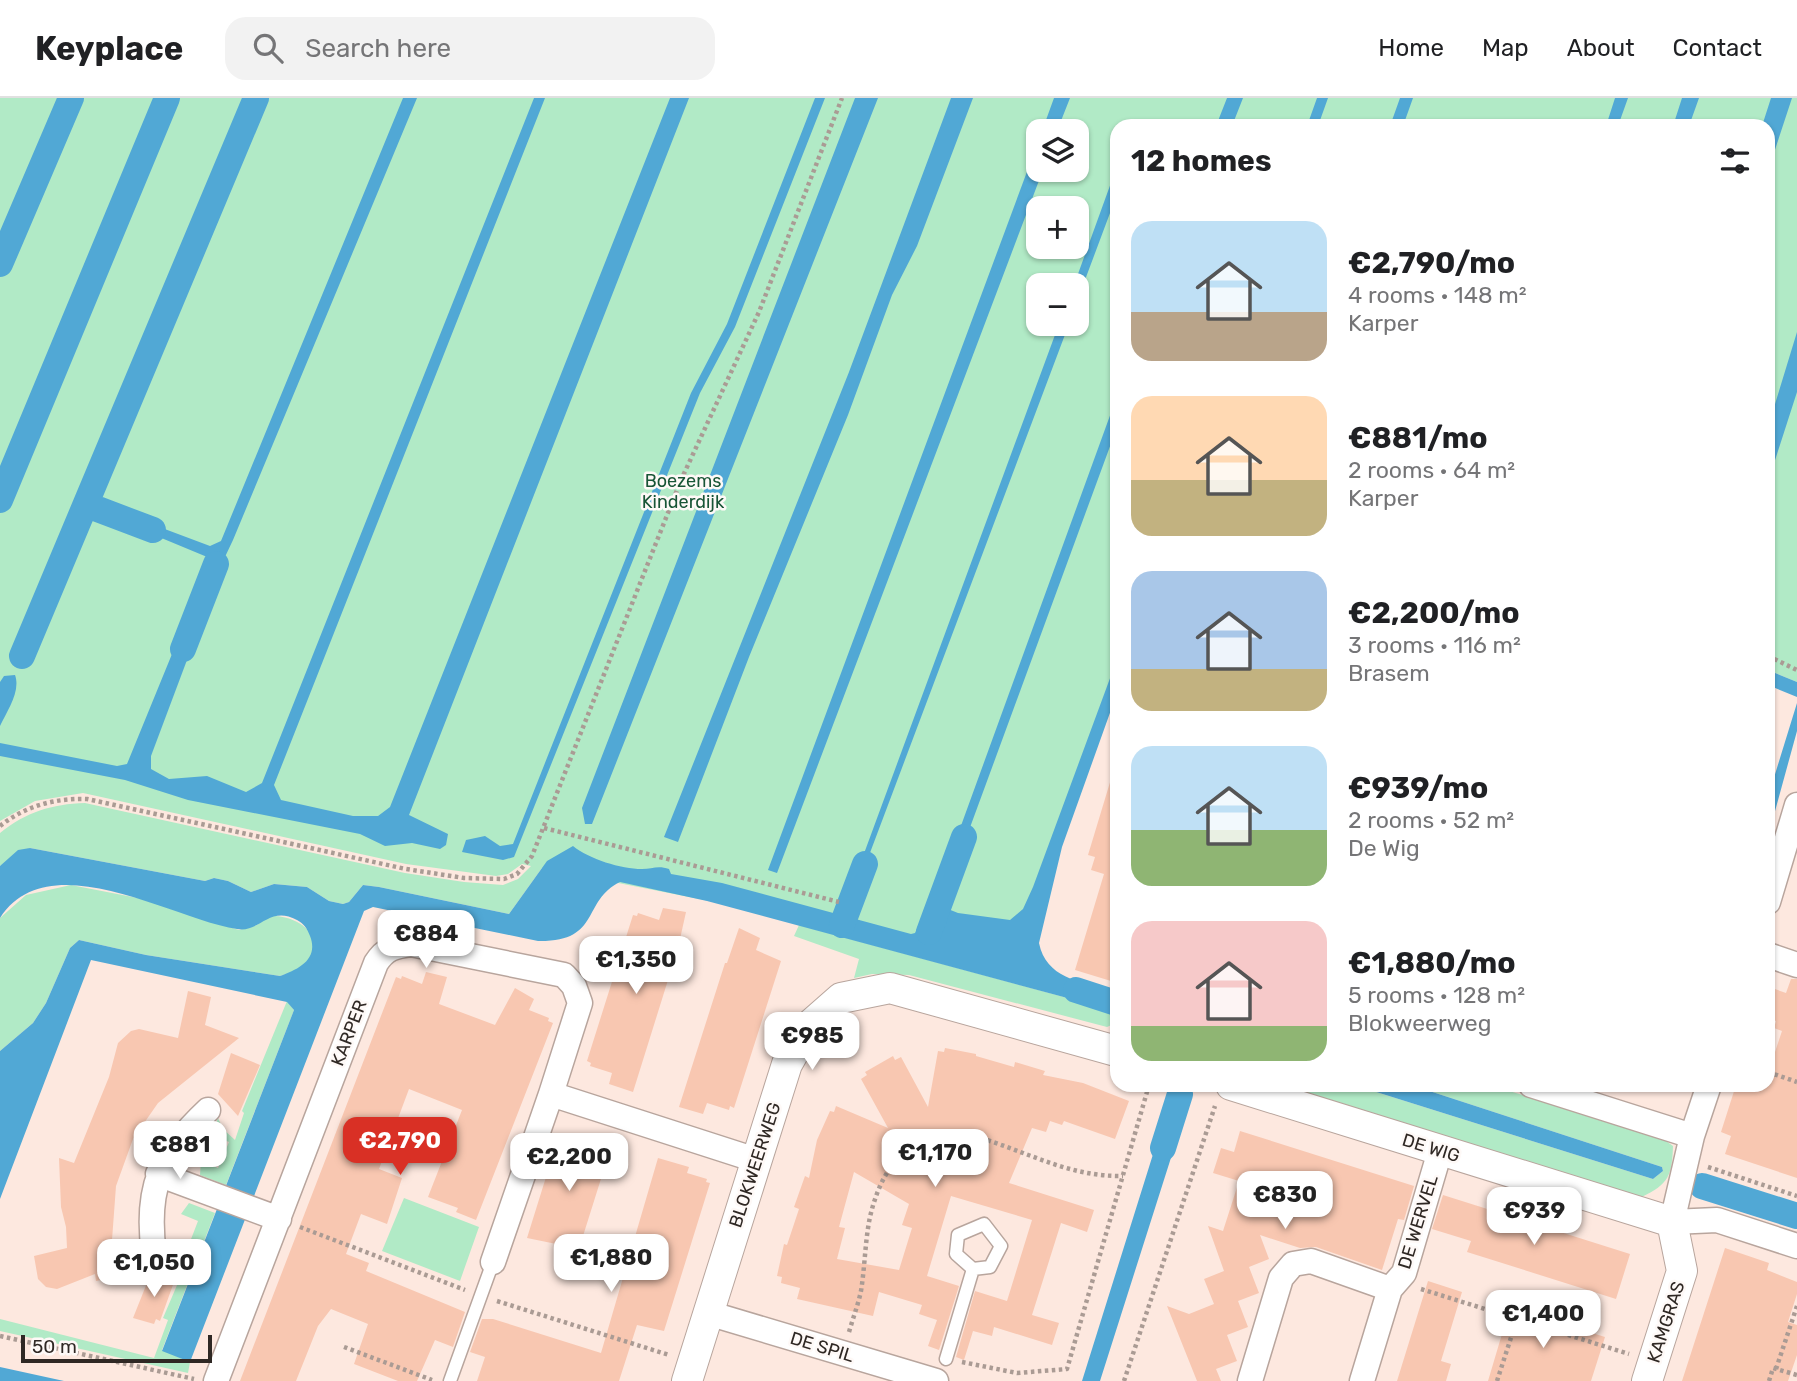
<!DOCTYPE html>
<html lang="en">
<head>
<meta charset="utf-8">
<style>
  body { margin:0; font-family:Rubik,sans-serif; background:#f2f2f2; color:#202124; height:100vh; display:flex; flex-direction:column; font-size:26px; white-space:nowrap }
  * { box-sizing:border-box; margin:0 }
  p { font-size:23px; color:#757577 }
  .icon { flex:none; width:38px; height:38px; fill:none; stroke:currentColor; stroke-width:2; stroke-linecap:round; stroke-linejoin:round }
  .map { position:relative; flex:1; overflow:hidden }
  .details { position:absolute; left:1110px; top:21px; width:665px; height:973px; display:flex; flex-direction:column; background:#fff; border-radius:21px; box-shadow:0 2px 5px #0004 }
  .details>* { flex:none }
  .buttons { position:absolute; left:1026px; top:21px; display:grid; gap:14px }
  .buttons a { display:grid; place-items:center; width:63px; height:63px; border-radius:14px; background:#fff; box-shadow:0 2px 5px #0004; font-size:35px }
  .scale { position:absolute; left:21px; bottom:18px; width:191px; box-sizing:border-box; padding-left:7px; border:4px solid #2f2824; border-top:0; font-size:19px; line-height:24px; white-space:nowrap; color:#2f2824; -webkit-text-stroke:5px #fef9f7; paint-order:stroke }
  .price { position:absolute; translate:-50% -60px; padding:0 16px; border-radius:14px; background:#fff; color:#222; font-size:23px; line-height:46px; filter:drop-shadow(0 2px 4px #0008) }
  .price::after { content:''; position:absolute; left:50%; top:42px; width:21px; height:16px; margin-left:-10px; background:inherit; clip-path:polygon(0 0,100% 0,50% 100%) }
  .price.selected { background:#d93025; color:#fff }
  ul { padding:0; list-style:none }
  li { display:flex; align-items:center; gap:21px; height:175px; padding:0 21px }
  li span { display:grid; place-items:center; flex:none; width:196px; height:140px; border-radius:21px; color:#555 }
  li>.icon { margin-inline-start:auto }
  span .icon { width:84px; height:84px; fill:#fffc; stroke-width:1 }
  li b { font-size:30px }
  h2 { display:flex; justify-content:space-between; align-items:center; height:84px; padding:0 21px; font-size:30px }
  header { display:flex; align-items:center; gap:42px; box-sizing:border-box; height:98px; padding:0 35px; background:#fff; border-bottom:2px solid #e0e0e0 }
  header strong { font-size:33px }
  nav { display:flex; gap:38px; margin-inline-start:auto; font-size:24px }
  .search { width:490px; height:63px; background:#f2f2f2; display:flex; align-items:center; gap:18px; box-sizing:border-box; padding:0 24px; border-radius:21px; color:#757577; font-size:26px }
  .map>svg:first-child { display:block }
  .green { fill:#b1eac6; fill-rule:evenodd }
  .water { fill:#51a8d5 }
  .lines { fill:none; stroke-linecap:round; stroke-linejoin:round }
  .canal { stroke:#51a8d5; stroke-width:26 }
  .building { fill:#f8c7b1; fill-rule:evenodd }
  .service-casing { stroke:#b8a59d; stroke-width:15 }
  .minor-casing { stroke:#b8a59d; stroke-width:27 }
  .tertiary-casing { stroke:#b8a59d; stroke-width:32 }
  .path { stroke:#aa9b94; stroke-width:4.5; stroke-dasharray:3.5 3.5; stroke-linecap:butt }
  .service { stroke:#fff; stroke-width:12 }
  .minor { stroke:#fff; stroke-width:24 }
  .tertiary { stroke:#fff; stroke-width:30 }
  .labels { text-anchor:middle; dominant-baseline:central; stroke-width:5; stroke-linejoin:round; paint-order:stroke }
  .park-label { font-size:18px; fill:#185536; stroke:#fef9f7 }
  .street-label { font-size:18px; fill:#2f2824; stroke:#fef9f7 }
</style>
</head>
<body>
<header>
<strong>Keyplace</strong>
<div class="search"><svg class="icon" aria-label="search" viewBox="0 0 24 24"><circle cx="10" cy="10" r="6"/><path d="M15 15l6 6"/></svg>Search here</div>
<nav><a>Home</a><a>Map</a><a>About</a><a>Contact</a></nav>
</header>
<div class="map">
<svg width="1797" height="1283" viewBox="0 0 1797 1283">
  <rect width="100%" height="100%" fill="#fde8df"/>
  <path class="green" d="M0 0H1797V584L1768 572V28H1116V587L1013 874 801 821 542 770 509 816 379 789 363 787 349 804 343 806 329 803 307 789 274 786 251 794 228 783 214 780 205 783 30 750 0 768V735C26 714 52 706 85 705L405 775 464 784 503 787 518 781 531 768 522 766 508 776 496 778 406 766 83 695 35 703 0 723ZM1038 33H1076V72H1038ZM1038 110H1076V149H1038ZM1038 187H1076V226H1038Z
    M71 787 143 801 239 832 257 827 268 818C291 816 326 833 310 861 304 871 290 875 280 878L146 857 79 842 70 850 46 905 33 925 0 953V820L26 797Z
    M799 827 1101 909 1111 901 1116 902V925L1107 929 909 877 872 876 854 880 859 861 794 838Z
    M287 903 294 912 226 1087 200 1077 201 1063 218 1070 229 1044 212 1037 218 1020 223 1031 235 1042 244 1015 242 1013Z
    M1274 987H1354L1653 1081 1663 1073 1662 1069 1411 987H1489L1659 1038 1673 1048C1672 1083 1666 1087 1636 1102Z
    M404 1100 479 1129 460 1183 382 1153Z
    M189 1105 215 1115 162 1252 190 1264 188 1275 0 1233V1221L154 1260 168 1222 163 1220 192 1152 165 1155 170 1144 188 1149 198 1123 181 1116Z"/>
  <path class="water" d="M403 0H417L233 442 205 501 197 494 212 461 118 422 122 415 210 448 221 443Z
    M534 0H545L274 687 281 702 353 718H378L390 709 670 0H689L409 717 448 736 446 747 440 751 412 745 385 748 360 736 188 702 125 682 0 658V645L117 668 127 666 190 512 198 519 199 530 151 658V671L169 681 207 678 246 694 262 685Z
    M815 0H825L735 229 700 295 514 759 503 762 462 754 466 742 485 738 500 748 513 746 691 295 727 226Z
    M855 0H878L592 726H585L582 710Z
    M951 0H973L917 148 892 197 848 317 749 559 678 744 664 739 849 274Z
    M1054 0H1070L1057 33H1042Z
    M1227 0H1243L1232 28H1216Z
    M1317 0H1328L1318 28H1307Z
    M1400 0H1413L1403 28H1390Z
    M1615 0H1628L1618 28H1606Z
    M1682 0H1699L1689 28H1673Z
    M1771 0H1792L1768 73V28H1762Z
    M1038 44V72H1043L777 775 768 772Z
    M1116 71V99L1076 206V187H1074Z
    M1059 226H1069L853 800 848 799Z
    M1797 234V294L1768 384V329Z
    M1116 301V332L954 773 946 769Z
    M1116 564V598L1062 749 1039 845C1046 880 1079 883 1108 892L1111 901 1101 909 707 803 620 784C581 803 602 844 538 843L373 809 364 813 190 1264 162 1253 294 912 287 904 91 862 0 1101V953L33 925 46 905 70 850 79 842 146 857 280 878C299 871 319 861 310 838 307 830 304 826 297 822 269 807 260 835 237 831 174 822 49 744 0 820V768L18 752 30 750 205 783 214 780 228 783 251 794 274 786 307 789 329 803 343 806 349 804 363 787 379 789 509 816 547 763 573 748C589 761 621 771 642 771 652 771 658 767 669 771L671 776 722 785 911 836 915 835 924 815 938 799 948 811 958 815 1010 822 1023 811 1033 789Z
    M1768 572 1797 584V599L1768 587Z
    M15 577C21 593 7 613 0 628V584L4 578Z
    M1797 605V633L1772 724 1768 726V699Z
    M1354 987H1411L1662 1069 1663 1073 1653 1081Z
    M1171 1015 1183 1022 1100 1283H1082L1165 1018Z
    M1715 1087 1797 1112V1123L1713 1096Z
    M0 1269 64 1283H0Z"/>
  <g class="lines">
    <path class="canal" d="M0 166 71 0
      M0 402 167 0
      M87 407 153 432
      M183 551 216 466
      M22 558 256 0
      M842 827 865 766
      M929 834 964 739
      M1076 892 1116 905
      M1163 1050 1180 996
      M1702 1088 1797 1118"/>
  </g>
  <path class="building" d="M1111 681H1116V867L1111 883 1075 872 1104 776 1091 772 1095 759 1088 757Z
    M663 810 686 814 678 850 633 994 609 986 612 975 590 968 591 965 587 963 633 817 637 818 638 815 659 822Z
    M739 830 760 840 756 852 781 863 734 1010 730 1008 729 1012 707 1005 703 1016 679 1009 725 865H727Z
    M426 874 447 879 439 906 495 927 515 890 534 901 529 912 549 920 548 923 553 925 476 1122 456 1114 458 1110 428 1099 462 1012 409 991 379 1071 402 1080 387 1126 361 1116 346 1156 369 1165 366 1173 465 1214 453 1249 435 1242 417 1283H398L354 1266 368 1226 331 1211 318 1228 296 1283H240L396 879 401 881 402 878 422 886Z
    M1791 881H1797V1080L1725 1056 1731 1038 1721 1034 1736 987H1768V975L1782 933 1774 930 1776 923 1768 920V902L1772 890 1786 895Z
    M188 893 211 899 205 927 239 940 158 1005 133 1041 116 1088 112 1142 120 1178 96 1183 95 1176 57 1191 46 1189 38 1181 34 1158 67 1150 66 1129 61 1109 59 1060 74 1065 109 979 118 945 131 933 139 931 178 940Z
    M945 950 976 956V958L1014 969 1015 964 1045 973 1043 977 1083 985 1129 1003 1115 1041 1064 1023 1062 1027 1050 1023 1046 1034 1032 1030 1009 1085 1094 1112 1087 1134 1061 1125 1032 1217 1059 1225 1052 1247 994 1229 992 1238 973 1233 964 1262 956 1259 975 1193 1007 1203 1032 1122 951 1098 927 1178 959 1188 939 1252 928 1248 937 1222 919 1216 922 1207 879 1194 873 1218 797 1201 800 1190 781 1185 782 1179 777 1178 784 1146 787 1147 799 1111 794 1109 805 1078 809 1080 817 1042 830 1013 834 1014 836 1008 888 1030 861 981 867 977 865 974 893 958 895 962 901 959 928 1009 938 953 944 954ZM854 1074 909 1106 902 1127 912 1130 899 1172 837 1161 845 1130 839 1129Z
    M231 955 260 967 238 1018 218 996Z
    M1240 1033 1414 1088 1404 1122 1398 1121 1382 1172 1316 1149 1300 1150 1260 1137 1269 1161 1249 1169 1259 1195 1238 1203 1248 1229 1227 1237 1237 1263 1216 1271 1221 1283H1197L1167 1208 1189 1216 1214 1206 1204 1181 1224 1173 1208 1128 1223 1133 1239 1083 1213 1075 1221 1050 1234 1054Z
    M587 1041 611 1049 583 1138 576 1136 571 1149 527 1140 556 1047 560 1049 562 1045 584 1052Z
    M658 1060 689 1069 687 1075 707 1081 706 1084 710 1085 664 1233 637 1227 619 1283H477L485 1259 470 1254 482 1221H493L601 1255Z
    M1443 1097 1630 1156 1616 1201 1467 1154 1471 1143 1432 1131Z
    M1725 1150 1769 1165 1767 1172 1797 1184V1196L1788 1224 1797 1227V1257L1788 1283H1682Z
    M151 1175 174 1184 160 1223 156 1221 154 1226 133 1220Z
    M1428 1183 1462 1194 1441 1263 1451 1266 1446 1283H1397Z
    M1500 1206 1605 1239 1591 1283H1488L1502 1236 1494 1232Z"/>
  <g class="lines">
    <g class="service-casing">
      <path id="service" d="M946 1261 973 1171 990 1169 1001 1148 984 1126 958 1137 956 1156 973 1171
        M450 1283 493 1164"/>
    </g>
    <g class="minor-casing">
      <path id="minor" d="M1768 804 1797 707
        M1768 857 1797 867
        M1531 987 1692 1038
        M1709 987 1692 1038 1672 1124 1717 1122 1797 1148
        M158 1076 279 1121
        M154 1156C145 1090 160 1057 208 1012
        M493 1164 551 996
        M708 1215 936 1283
        M216 1283 376 865C385 851 394 848 411 846L564 877 574 888 580 905 551 996 756 1062
        M1250 1283 1281 1180 1293 1166 1311 1163 1390 1191
        M1362 1283 1390 1191 1404 1175 1440 1053"/>
    </g>
    <g class="tertiary-casing">
      <path id="tertiary" d="M1231 987 1672 1124 1682 1173 1647 1283
        M687 1283 787 966 808 929 841 900 890 890 1116 953"/>
    </g>
    <path class="path" d="M1768 558 1797 572
      M0 728C25 708 55 700 87 701L406 771 464 780 504 781 517 776 532 758 681 382 759 214 842 0
      M544 730 839 804
      M1768 974 1797 984
      M1708 1069 1797 1098
      M300 1129 465 1192
      M1421 1191 1629 1256
      M497 1203 669 1257
      M849 1234C853 1220 858 1207 861 1193 865 1168 865 1143 870 1119 885 1054 924 1022 990 1043 1035 1058 1074 1079 1123 1078
      M0 1238 194 1281
      M344 1249 432 1282
      M962 1264 1017 1275 1067 1271 1149 987
      M1776 1271 1797 1208
      M1124 1283 1215 1008
      M1497 1283 1517 1221
      M1769 1283 1773 1270 1797 1277"/>
    <use href="#service" class="service"/>
    <use href="#minor" class="minor"/>
    <use href="#tertiary" class="tertiary"/>
  </g>
  <g class="labels">
    <g class="park-label">
      <text x="683" y="383">Boezems<tspan x="683" dy="21">Kinderdijk</tspan></text>
    </g>
    <g class="street-label">
      <text transform="translate(349 935) rotate(-69)">KARPER</text>
      <text transform="translate(1431 1050) rotate(17)">DE WIG</text>
      <text transform="translate(755 1067) rotate(-72)">BLOKWEERWEG</text>
      <text transform="translate(1418 1124) rotate(-73)">DE WERVEL</text>
      <text transform="translate(1666 1224) rotate(-72)">KAMGRAS</text>
      <text transform="translate(822 1249) rotate(17)">DE SPIL</text>
    </g>
  </g>
</svg>
<div class="buttons">
<a><svg class="icon" aria-label="layers" viewBox="0 0 24 24"><path d="M12 4l9 5-9 5-9-5zM3 14l9 5 9-5"/></svg></a>
<a>+</a>
<a>−</a>
</div>
<div class="scale">50 m</div>
<b class="price" style="left:426px;top:872px">€884</b>
<b class="price" style="left:636px;top:898px">€1,350</b>
<b class="price" style="left:812px;top:974px">€985</b>
<b class="price selected" style="left:400px;top:1079px">€2,790</b>
<b class="price" style="left:180px;top:1083px">€881</b>
<b class="price" style="left:935px;top:1091px">€1,170</b>
<b class="price" style="left:569px;top:1095px">€2,200</b>
<b class="price" style="left:1285px;top:1133px">€830</b>
<b class="price" style="left:1534px;top:1149px">€939</b>
<b class="price" style="left:611px;top:1196px">€1,880</b>
<b class="price" style="left:154px;top:1201px">€1,050</b>
<b class="price" style="left:1543px;top:1252px">€1,400</b>
<section class="details">
<h2>12 homes<svg class="icon" aria-label="filters" viewBox="0 0 24 24"><path d="M4 7h16M4 17h16"/><circle cx="9" cy="7" r="2"/><circle cx="15" cy="17" r="2"/></svg></h2>
<ul>
<li><span style="background:linear-gradient(#bfe0f5 65%,#b9a48a 0)"><svg class="icon" aria-label="home" viewBox="0 0 24 24"><path d="M3 11l9-7 9 7M6 9v11h12V9"/></svg></span><div><b>€2,790/mo</b><p>4 rooms · 148 m²</p><p>Karper</p></div></li>
<li><span style="background:linear-gradient(#ffd9b3 60%,#c2b280 0)"><svg class="icon" aria-label="home" viewBox="0 0 24 24"><path d="M3 11l9-7 9 7M6 9v11h12V9"/></svg></span><div><b>€881/mo</b><p>2 rooms · 64 m²</p><p>Karper</p></div></li>
<li><span style="background:linear-gradient(#a9c7e8 70%,#c2b280 0)"><svg class="icon" aria-label="home" viewBox="0 0 24 24"><path d="M3 11l9-7 9 7M6 9v11h12V9"/></svg></span><div><b>€2,200/mo</b><p>3 rooms · 116 m²</p><p>Brasem</p></div></li>
<li><span style="background:linear-gradient(#bfe0f5 60%,#8fb573 0)"><svg class="icon" aria-label="home" viewBox="0 0 24 24"><path d="M3 11l9-7 9 7M6 9v11h12V9"/></svg></span><div><b>€939/mo</b><p>2 rooms · 52 m²</p><p>De Wig</p></div></li>
<li><span style="background:linear-gradient(#f6c9c9 75%,#8fb573 0)"><svg class="icon" aria-label="home" viewBox="0 0 24 24"><path d="M3 11l9-7 9 7M6 9v11h12V9"/></svg></span><div><b>€1,880/mo</b><p>5 rooms · 128 m²</p><p>Blokweerweg</p></div></li>
</ul>
</section>
</div>
</body>
</html>
